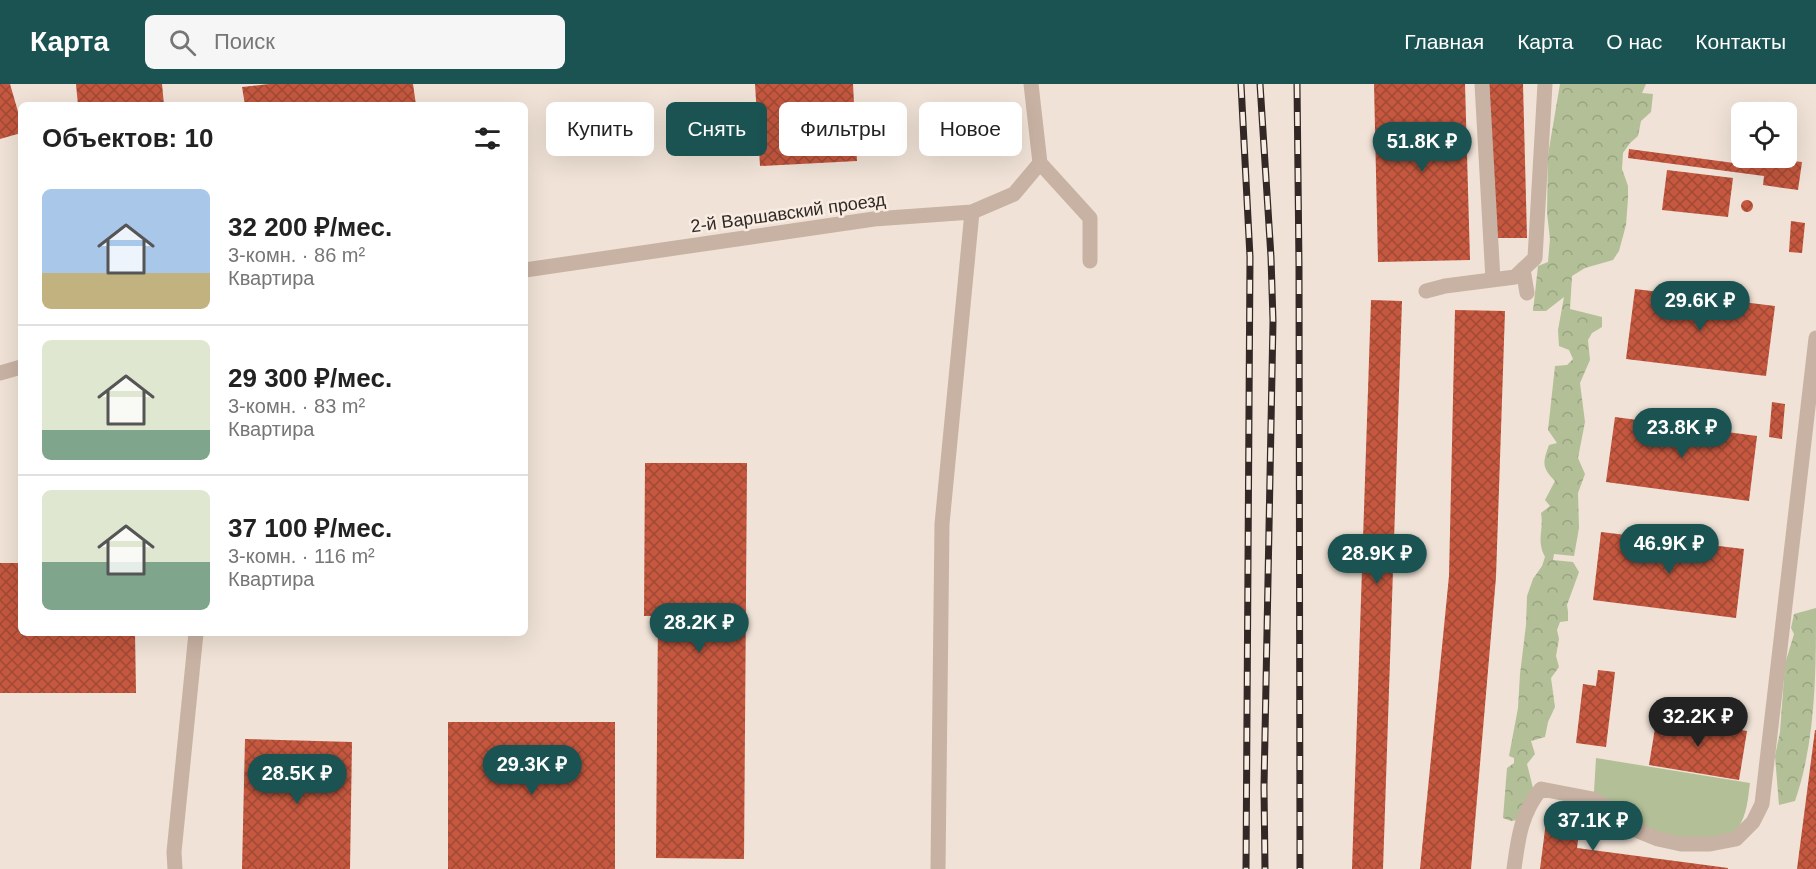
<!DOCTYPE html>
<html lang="ru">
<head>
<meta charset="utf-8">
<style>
  body { margin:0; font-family:Helvetica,sans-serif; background:#f6f6f6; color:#222; height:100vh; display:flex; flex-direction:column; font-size:22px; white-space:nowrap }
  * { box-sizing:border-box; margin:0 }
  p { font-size:20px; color:#767676 }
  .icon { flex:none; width:33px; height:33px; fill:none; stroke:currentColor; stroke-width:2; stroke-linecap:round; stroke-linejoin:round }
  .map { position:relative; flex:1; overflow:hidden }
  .side { position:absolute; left:18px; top:18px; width:510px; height:534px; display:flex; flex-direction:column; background:#fff; border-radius:9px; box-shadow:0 6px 24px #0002 }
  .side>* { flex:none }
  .banner { position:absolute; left:546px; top:18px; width:570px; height:54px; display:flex; gap:12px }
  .buttons { position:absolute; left:1731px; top:18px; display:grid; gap:12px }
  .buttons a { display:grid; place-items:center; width:66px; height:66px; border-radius:9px; background:#fff; box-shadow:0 6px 24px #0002; font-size:30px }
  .price { position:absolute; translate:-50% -51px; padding:0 14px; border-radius:21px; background:#1b5353; color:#fff; font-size:20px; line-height:39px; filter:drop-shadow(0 2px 3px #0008) }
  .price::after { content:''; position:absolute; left:50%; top:36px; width:18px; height:14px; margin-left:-9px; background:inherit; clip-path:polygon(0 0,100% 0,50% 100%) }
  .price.selected { background:#222; color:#fff }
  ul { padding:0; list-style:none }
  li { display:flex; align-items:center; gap:18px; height:150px; padding:0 24px }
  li+li { border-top:2px solid #e0e0e0 }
  li span { display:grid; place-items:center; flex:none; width:168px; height:120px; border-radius:9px; color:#555 }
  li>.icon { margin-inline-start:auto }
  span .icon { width:72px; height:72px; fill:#fffc; stroke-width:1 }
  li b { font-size:26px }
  h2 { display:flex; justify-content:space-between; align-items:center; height:72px; padding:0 24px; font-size:26px }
  .tag { padding:0 21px; border-radius:9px; background:#fff; box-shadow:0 6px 24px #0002; font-size:21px; line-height:54px }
  .tag.selected { background:#1b5353; color:#fff }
  header { display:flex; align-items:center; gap:36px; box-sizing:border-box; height:84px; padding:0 30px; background:#1b5353; color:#fff }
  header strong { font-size:28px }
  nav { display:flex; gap:33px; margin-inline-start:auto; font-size:21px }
  .search { width:420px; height:54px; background:#f6f6f6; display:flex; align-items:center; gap:15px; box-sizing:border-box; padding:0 21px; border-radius:9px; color:#767676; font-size:22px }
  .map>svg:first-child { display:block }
  .green { fill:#b3bf97 }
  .forest { fill:url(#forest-crowns) }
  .building { fill:url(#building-cross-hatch) }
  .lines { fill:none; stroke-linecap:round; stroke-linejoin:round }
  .minor { stroke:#c8b2a3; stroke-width:15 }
  .rail-casing { stroke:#332825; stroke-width:7 }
  .rail { stroke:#f8ede2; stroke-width:4.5; stroke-dasharray:14; stroke-linecap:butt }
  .labels { text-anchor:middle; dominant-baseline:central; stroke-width:5; stroke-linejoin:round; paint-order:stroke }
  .street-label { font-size:18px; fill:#332825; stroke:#f8ede2 }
</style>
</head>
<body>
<header>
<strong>Карта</strong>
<div class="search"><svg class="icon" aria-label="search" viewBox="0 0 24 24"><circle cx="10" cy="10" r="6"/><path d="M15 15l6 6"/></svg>Поиск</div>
<nav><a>Главная</a><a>Карта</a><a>О нас</a><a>Контакты</a></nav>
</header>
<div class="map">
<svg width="1816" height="785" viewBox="0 0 1816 785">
  <defs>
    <pattern id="forest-crowns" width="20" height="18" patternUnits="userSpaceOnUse" patternTransform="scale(1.5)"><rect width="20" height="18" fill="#b3bf97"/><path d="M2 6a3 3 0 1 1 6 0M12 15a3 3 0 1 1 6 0" fill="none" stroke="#9aa482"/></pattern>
    <pattern id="building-cross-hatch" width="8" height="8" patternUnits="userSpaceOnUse" patternTransform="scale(1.5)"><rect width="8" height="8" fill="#c5583f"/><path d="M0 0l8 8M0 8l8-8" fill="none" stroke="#a14935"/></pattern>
  </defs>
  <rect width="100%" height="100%" fill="#f0e2d6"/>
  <path class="green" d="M1596 674 1750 699C1748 714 1747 731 1738 744 1721 766 1661 753 1640 741 1624 732 1609 719 1594 708Z"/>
  <path class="forest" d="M1560 0H1646L1642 9 1653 10 1651 28 1641 37 1638 52 1630 59 1623 69 1622 85 1628 102V114L1626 141 1619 167 1613 176 1585 184 1572 192 1570 225 1602 233V243L1592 249 1588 256 1590 276 1580 299 1585 338 1578 374 1585 390 1578 409 1579 444 1574 472 1554 470 1553 476 1573 478 1579 488 1567 521 1568 528V537L1560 538 1557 546 1559 555 1556 572 1559 583 1551 594 1555 623 1548 638 1545 653 1531 657 1535 670 1527 680 1537 720 1530 734 1511 737 1503 734 1507 684 1514 679V674L1509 672 1518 624 1520 590 1526 541 1527 512 1533 495 1542 482 1545 473C1536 455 1544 447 1541 429L1550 422 1545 416 1555 397C1541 383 1543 378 1549 361L1557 359 1548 346 1555 282 1567 281 1573 275 1569 266 1559 262 1558 246 1564 213 1546 227H1533L1538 182 1548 178 1550 155 1547 129 1548 71Z
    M1816 524C1816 588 1816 656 1795 717L1779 721 1775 672 1780 648 1785 580 1794 550 1791 544 1794 530Z"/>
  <path class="building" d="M0 0H10L21 38V49L0 55Z
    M76 0H162L164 21H78Z
    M269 0H413L416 21H245L242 3Z
    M755 0H853L857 77 760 82Z
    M1374 0H1465L1470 176 1378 178Z
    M1489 0H1523L1527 154H1494Z
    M1629 65 1764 83 1766 74 1802 78 1798 106 1763 101 1764 92 1628 74Z
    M1667 86 1733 94 1728 133 1662 126Z
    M1741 122a6 6 0 1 1 12 0a6 6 0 1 1-12 0Z
    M1791 137 1805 139 1802 169 1789 168Z
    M1635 205 1775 222 1766 292 1626 275Z
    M1371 216 1402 217 1383 785H1352Z
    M1455 226 1505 227 1496 493 1471 785H1420L1449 492Z
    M1772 318 1785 320 1782 355 1769 353Z
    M1615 333 1757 352 1749 417 1606 398Z
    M645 379H747L744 775 656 774 658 532H644Z
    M1601 448 1744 465 1736 534 1593 516Z
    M0 479H21V549H135L136 609H0Z
    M1598 586 1615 588 1606 663 1576 659 1583 600 1596 602Z
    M1657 632 1747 647 1739 696 1649 681Z
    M448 638H615V785H448Z
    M1815 646H1816V785H1797Z
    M245 655 352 658 350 785H242Z
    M1547 730 1581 734 1577 764 1728 784V785H1540Z"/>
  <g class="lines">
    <path class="minor" d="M1031 0 1040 79
      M1482 0 1493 196
      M1040 79 1090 134V177
      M1523 185 1527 209
      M525 186 874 135 972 128 1014 110 1040 79
      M1426 207 1445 202 1515 193 1535 174 1545 0
      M0 289 21 283
      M175 785 174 768 196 549
      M938 785 942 440 972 128
      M1514 785C1518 755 1521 729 1541 705L1593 715 1608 724 1631 744 1658 755 1681 760H1710L1736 755 1753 738 1762 720 1816 254"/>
    <g class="rail-casing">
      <path id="rail" d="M1241 0 1250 173 1246 785
        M1260 0 1271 173 1273 237 1264 703 1265 785
        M1297 0 1299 183 1300 785"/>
    </g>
    <use href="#rail" class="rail"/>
  </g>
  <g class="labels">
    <g class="street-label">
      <text transform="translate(788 129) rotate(-8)">2-й Варшавский проезд</text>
    </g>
  </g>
</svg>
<div class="buttons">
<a><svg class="icon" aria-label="locate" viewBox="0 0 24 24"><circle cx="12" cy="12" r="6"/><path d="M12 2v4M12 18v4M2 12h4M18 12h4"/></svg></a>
</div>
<b class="price" style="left:1422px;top:89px">51.8K ₽</b>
<b class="price" style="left:1700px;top:248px">29.6K ₽</b>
<b class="price" style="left:1682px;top:375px">23.8K ₽</b>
<b class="price" style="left:1669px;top:491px">46.9K ₽</b>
<b class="price" style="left:1377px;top:501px">28.9K ₽</b>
<b class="price" style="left:699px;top:570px">28.2K ₽</b>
<b class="price selected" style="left:1698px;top:664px">32.2K ₽</b>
<b class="price" style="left:532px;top:712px">29.3K ₽</b>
<b class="price" style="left:297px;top:721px">28.5K ₽</b>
<b class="price" style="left:1593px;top:768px">37.1K ₽</b>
<div class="banner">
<a class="tag">Купить</a>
<a class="tag selected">Снять</a>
<a class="tag">Фильтры</a>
<a class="tag">Новое</a>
</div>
<section class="side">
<h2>Объектов: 10<svg class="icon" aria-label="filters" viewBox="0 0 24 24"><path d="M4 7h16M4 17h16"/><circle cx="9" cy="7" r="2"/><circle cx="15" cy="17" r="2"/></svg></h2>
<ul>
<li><span style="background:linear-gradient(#a9c7e8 70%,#c2b280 0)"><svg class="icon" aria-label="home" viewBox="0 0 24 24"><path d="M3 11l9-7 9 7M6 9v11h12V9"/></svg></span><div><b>32 200 ₽/мес.</b><p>3-комн. · 86 m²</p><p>Квартира</p></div></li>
<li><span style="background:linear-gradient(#dfe7d0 75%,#7fa58c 0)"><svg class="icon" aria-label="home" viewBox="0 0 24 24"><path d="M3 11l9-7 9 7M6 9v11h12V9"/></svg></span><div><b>29 300 ₽/мес.</b><p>3-комн. · 83 m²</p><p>Квартира</p></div></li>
<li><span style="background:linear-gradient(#dfe7d0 60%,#7fa58c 0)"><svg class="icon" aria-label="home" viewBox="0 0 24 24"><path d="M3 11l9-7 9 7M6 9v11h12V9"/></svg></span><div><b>37 100 ₽/мес.</b><p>3-комн. · 116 m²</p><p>Квартира</p></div></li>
</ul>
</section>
</div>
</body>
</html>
